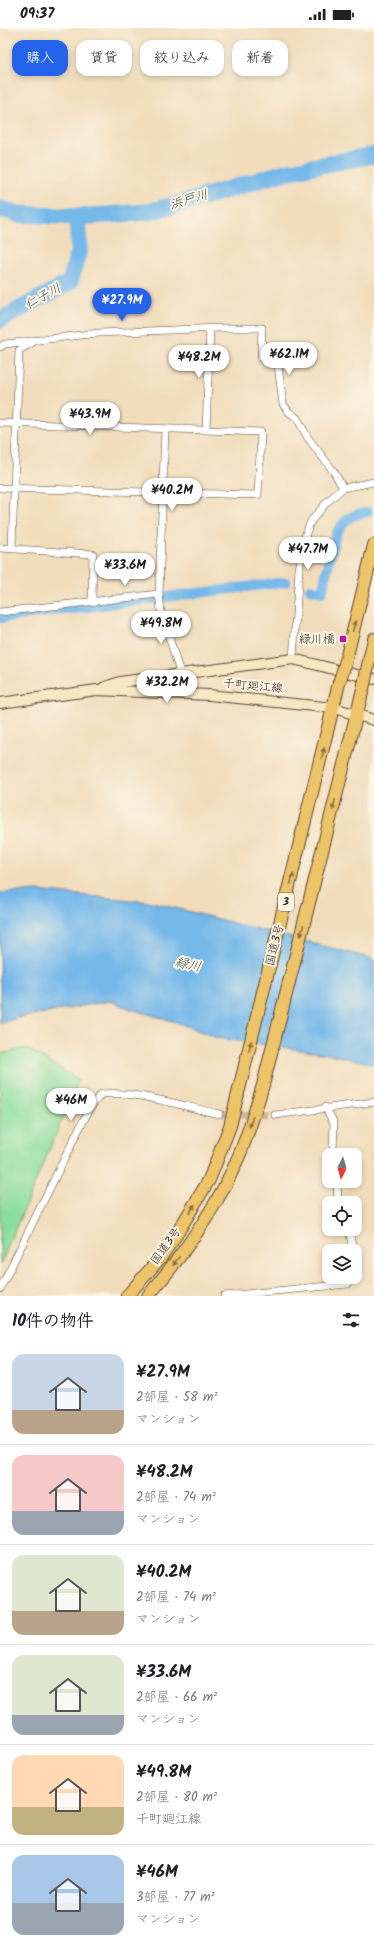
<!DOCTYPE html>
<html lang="ja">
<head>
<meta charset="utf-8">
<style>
  body { margin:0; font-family:Kalam,"Klee One",sans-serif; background:#f2f2f2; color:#202124; height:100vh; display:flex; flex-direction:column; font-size:15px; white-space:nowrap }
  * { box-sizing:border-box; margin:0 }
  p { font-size:13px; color:#757577 }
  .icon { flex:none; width:22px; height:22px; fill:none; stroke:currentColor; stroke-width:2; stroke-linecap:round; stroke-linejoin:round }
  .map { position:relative; height:1268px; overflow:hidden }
  .details { display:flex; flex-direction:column; background:#fff; flex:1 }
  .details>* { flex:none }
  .banner { position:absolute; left:12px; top:12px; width:350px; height:36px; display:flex; gap:8px }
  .needle { width:26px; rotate:185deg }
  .tools { position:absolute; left:322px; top:1120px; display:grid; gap:8px }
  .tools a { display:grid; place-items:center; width:40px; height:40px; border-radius:8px; background:#fff; box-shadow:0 2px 6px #0003; font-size:20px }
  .price { position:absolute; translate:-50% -34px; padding:0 9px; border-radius:14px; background:#fff; color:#222; font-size:13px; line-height:26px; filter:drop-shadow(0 1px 2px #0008) }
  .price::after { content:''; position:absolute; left:50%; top:24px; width:12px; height:9px; margin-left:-6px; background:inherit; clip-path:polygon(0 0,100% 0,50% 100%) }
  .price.active { background:#2563eb; color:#fff }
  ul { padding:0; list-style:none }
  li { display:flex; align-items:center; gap:12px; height:100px; padding:0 12px }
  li+li { border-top:1px solid #e0e0e0 }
  li span { display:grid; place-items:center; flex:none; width:112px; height:80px; border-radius:12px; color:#555 }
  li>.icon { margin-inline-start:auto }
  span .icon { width:48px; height:48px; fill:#fffc; stroke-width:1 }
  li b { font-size:17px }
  h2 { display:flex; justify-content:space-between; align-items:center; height:48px; padding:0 12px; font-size:17px }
  .tag { padding:0 14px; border-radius:12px; background:#fff; box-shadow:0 2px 6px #0003; font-size:14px; line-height:36px }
  .tag.active { background:#2563eb; color:#fff }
  .status { display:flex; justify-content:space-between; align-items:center; height:28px; padding:0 20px; background:#fff; direction:ltr }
  .status svg { height:11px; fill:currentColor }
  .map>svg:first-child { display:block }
  .green { fill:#8dde9e; stroke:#64845e }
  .water { fill:#75b8ea; stroke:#587184 }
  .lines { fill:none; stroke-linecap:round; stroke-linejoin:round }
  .canal { stroke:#75b8ea; stroke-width:10 }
  .river { stroke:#75b8ea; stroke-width:17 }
  .minor-tunnel { stroke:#cdb99c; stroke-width:7; stroke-dasharray:7 3.5; stroke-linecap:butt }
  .minor-casing { stroke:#564536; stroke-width:8 }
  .secondary-casing { stroke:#564536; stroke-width:12 }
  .trunk-casing { stroke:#564536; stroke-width:14 }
  .minor { stroke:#fff; stroke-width:7 }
  .secondary { stroke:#f8e7c3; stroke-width:10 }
  .trunk { stroke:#eec469; stroke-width:12 }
  .trunk-bridge-casing { stroke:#564536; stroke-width:14; stroke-linecap:butt }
  .trunk-bridge { stroke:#eec469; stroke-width:12 }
  .oneway { fill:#8c6f40 }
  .poi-dot { fill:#b5179e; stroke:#fcf5e5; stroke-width:1.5 }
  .labels { text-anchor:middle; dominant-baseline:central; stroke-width:4; stroke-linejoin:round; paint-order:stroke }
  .shield { fill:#fcf5e5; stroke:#75675a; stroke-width:1 }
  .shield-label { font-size:11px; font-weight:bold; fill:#3b2a1e }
  .poi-label { font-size:12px; fill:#3b2a1e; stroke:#fcf5e5; text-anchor:end }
  .street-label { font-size:12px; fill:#3b2a1e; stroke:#fcf5e5 }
  .water-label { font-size:13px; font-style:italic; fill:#4c555b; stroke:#fcf5e5 }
</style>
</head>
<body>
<div class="status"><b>09:37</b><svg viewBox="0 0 49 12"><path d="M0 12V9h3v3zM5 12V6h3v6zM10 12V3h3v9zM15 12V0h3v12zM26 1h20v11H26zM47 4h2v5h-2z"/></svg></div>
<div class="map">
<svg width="374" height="1268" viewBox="0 0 374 1268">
  <rect width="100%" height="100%" fill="#fcf5e5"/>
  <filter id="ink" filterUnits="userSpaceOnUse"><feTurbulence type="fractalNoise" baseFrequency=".025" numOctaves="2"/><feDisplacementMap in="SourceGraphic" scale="8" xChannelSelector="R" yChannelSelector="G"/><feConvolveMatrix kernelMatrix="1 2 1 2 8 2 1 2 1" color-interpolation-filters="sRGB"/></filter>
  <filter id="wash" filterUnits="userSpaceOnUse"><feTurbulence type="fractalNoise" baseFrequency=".012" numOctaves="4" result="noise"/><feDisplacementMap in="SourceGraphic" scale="16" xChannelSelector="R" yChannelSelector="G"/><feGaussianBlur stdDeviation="0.9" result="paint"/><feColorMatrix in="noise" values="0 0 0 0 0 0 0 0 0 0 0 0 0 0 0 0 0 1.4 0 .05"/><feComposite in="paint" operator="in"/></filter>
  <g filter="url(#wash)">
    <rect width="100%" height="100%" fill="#f1ddbc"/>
    <path class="green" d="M26 1020 79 1052 0 1237V1026Z"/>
    <path class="water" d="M37 863 152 874 374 931V1036L327 1026 217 1010 176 994 137 983 110 973 13 991 0 996V865Z"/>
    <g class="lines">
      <path class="canal" d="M310 561 322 564 336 505C345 491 352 486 368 484
        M0 590 286 554"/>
      <path class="river" d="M0 181 18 186 77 189 148 184 197 171 285 144 374 127
        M0 292 70 254 79 222 77 189"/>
    </g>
  </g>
  <g filter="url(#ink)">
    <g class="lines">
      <path class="minor-tunnel" d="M219 1086 275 1087"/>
      <g class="minor-casing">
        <path id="minor" d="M0 319 5 316 99 305 220 300H262L261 330H277L283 376 289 384 297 390 308 410 334 444 343 460
          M0 395 261 404 258 467 0 460
          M165 401 159 566 161 583 180 645
          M206 402 210 300
          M0 520 93 526 92 572
          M12 520 19 322 32 315
          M0 584 159 566
          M293 631 299 541 306 505 311 493 327 474 343 460 374 454
          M325 1079 334 1095 333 1127
          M275 1087 374 1074
          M337 1153 338 1175
          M349 1201 353 1223
          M0 1261 81 1097 92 1077 101 1066C138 1063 182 1078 219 1086
          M224 1268 348 1256 352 1249"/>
      </g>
      <g class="secondary-casing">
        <path id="secondary" d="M103 660 120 654 293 631 374 651
          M0 675 97 662 209 667 334 680 374 692"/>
      </g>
      <g class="trunk-casing">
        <path id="trunk" d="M345 636 374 517
          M367 642 374 611
          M127 1268 161 1229 176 1207 209 1152 230 1098 339 655
          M148 1268C188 1221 227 1166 247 1107 253 1090 258 1074 263 1057L363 661"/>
      </g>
      <use href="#minor" class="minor"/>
      <use href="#secondary" class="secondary"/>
      <use href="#trunk" class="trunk"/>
      <g class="trunk-bridge-casing">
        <path id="trunk-bridge" d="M339 655 345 636
          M363 661 367 642"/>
      </g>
      <use href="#trunk-bridge" class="trunk-bridge"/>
    </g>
    <defs><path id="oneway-solid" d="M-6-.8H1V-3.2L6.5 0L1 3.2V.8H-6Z"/></defs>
    <g class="oneway">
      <use href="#oneway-solid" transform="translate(354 598) rotate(-76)"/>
      <use href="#oneway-solid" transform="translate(323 725) rotate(-76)"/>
      <use href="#oneway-solid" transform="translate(334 777) rotate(104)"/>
      <use href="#oneway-solid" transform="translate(292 851) rotate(-76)"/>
      <use href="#oneway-solid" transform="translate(302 903) rotate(104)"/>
      <use href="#oneway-solid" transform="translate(250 1018) rotate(-76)"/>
      <use href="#oneway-solid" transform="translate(251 1094) rotate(107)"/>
      <use href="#oneway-solid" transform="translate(192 1181) rotate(-59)"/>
      <use href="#oneway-solid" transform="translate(176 1233) rotate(125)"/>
    </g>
  </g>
  <rect class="poi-dot" x="339" y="607" width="8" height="8" rx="2"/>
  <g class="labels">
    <rect class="shield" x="278" y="865" width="16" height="18" rx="3"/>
    <g class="shield-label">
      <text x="286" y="874">3</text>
    </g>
    <g class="poi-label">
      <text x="335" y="611">緑川橋</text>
    </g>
    <g class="street-label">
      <text transform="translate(253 658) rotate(5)">千町廻江線</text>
      <text transform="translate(275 917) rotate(-76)">国道3号</text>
      <text transform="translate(166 1218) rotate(-54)">国道3号</text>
    </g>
    <g class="water-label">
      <text transform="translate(189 172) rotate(-16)">浜戸川</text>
      <text transform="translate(43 269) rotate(-29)">仁子川</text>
      <text transform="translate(188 937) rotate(12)">緑川</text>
    </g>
  </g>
</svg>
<div class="tools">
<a><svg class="needle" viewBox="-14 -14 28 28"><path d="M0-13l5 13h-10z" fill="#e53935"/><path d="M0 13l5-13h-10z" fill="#757577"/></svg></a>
<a><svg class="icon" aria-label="locate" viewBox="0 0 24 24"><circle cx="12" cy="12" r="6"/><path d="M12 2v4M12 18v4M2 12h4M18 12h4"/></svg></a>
<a><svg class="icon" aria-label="layers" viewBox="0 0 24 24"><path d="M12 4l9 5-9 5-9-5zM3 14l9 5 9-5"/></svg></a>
</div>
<b class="price active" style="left:122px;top:294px">¥27.9M</b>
<b class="price" style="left:289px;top:348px">¥62.1M</b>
<b class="price" style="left:199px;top:351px">¥48.2M</b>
<b class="price" style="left:90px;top:408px">¥43.9M</b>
<b class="price" style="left:172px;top:484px">¥40.2M</b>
<b class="price" style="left:308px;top:543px">¥47.7M</b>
<b class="price" style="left:125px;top:559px">¥33.6M</b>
<b class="price" style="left:161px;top:617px">¥49.8M</b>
<b class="price" style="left:167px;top:676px">¥32.2M</b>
<b class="price" style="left:71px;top:1094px">¥46M</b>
<div class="banner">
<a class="tag active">購入</a>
<a class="tag">賃貸</a>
<a class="tag">絞り込み</a>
<a class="tag">新着</a>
</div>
</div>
<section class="details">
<h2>10件の物件<svg class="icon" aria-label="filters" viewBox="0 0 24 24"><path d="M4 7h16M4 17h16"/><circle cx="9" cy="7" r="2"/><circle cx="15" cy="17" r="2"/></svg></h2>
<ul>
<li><span style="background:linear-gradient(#c9d6e8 70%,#b9a48a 0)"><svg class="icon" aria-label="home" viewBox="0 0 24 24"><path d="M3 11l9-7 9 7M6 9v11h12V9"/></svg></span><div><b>¥27.9M</b><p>2部屋 · 58 m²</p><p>マンション</p></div></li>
<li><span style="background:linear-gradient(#f6c9c9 70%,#9aa5b1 0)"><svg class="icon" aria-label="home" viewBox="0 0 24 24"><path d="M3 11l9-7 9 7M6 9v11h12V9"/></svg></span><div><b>¥48.2M</b><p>2部屋 · 74 m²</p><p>マンション</p></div></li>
<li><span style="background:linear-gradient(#dfe7d0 70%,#b9a48a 0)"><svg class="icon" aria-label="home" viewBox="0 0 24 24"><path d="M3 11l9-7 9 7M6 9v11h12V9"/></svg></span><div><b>¥40.2M</b><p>2部屋 · 74 m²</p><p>マンション</p></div></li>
<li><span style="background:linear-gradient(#dfe7d0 75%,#9aa5b1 0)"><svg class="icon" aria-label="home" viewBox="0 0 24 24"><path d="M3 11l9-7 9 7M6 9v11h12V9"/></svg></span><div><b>¥33.6M</b><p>2部屋 · 66 m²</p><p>マンション</p></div></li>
<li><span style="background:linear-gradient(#ffd9b3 65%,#c2b280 0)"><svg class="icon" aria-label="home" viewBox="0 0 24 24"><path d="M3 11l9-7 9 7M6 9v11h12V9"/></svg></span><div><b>¥49.8M</b><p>2部屋 · 80 m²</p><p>千町廻江線</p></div></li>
<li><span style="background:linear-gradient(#a9c7e8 60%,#9aa5b1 0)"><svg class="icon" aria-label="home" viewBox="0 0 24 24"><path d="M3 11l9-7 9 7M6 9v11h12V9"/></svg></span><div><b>¥46M</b><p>3部屋 · 77 m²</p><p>マンション</p></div></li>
</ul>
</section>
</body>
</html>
